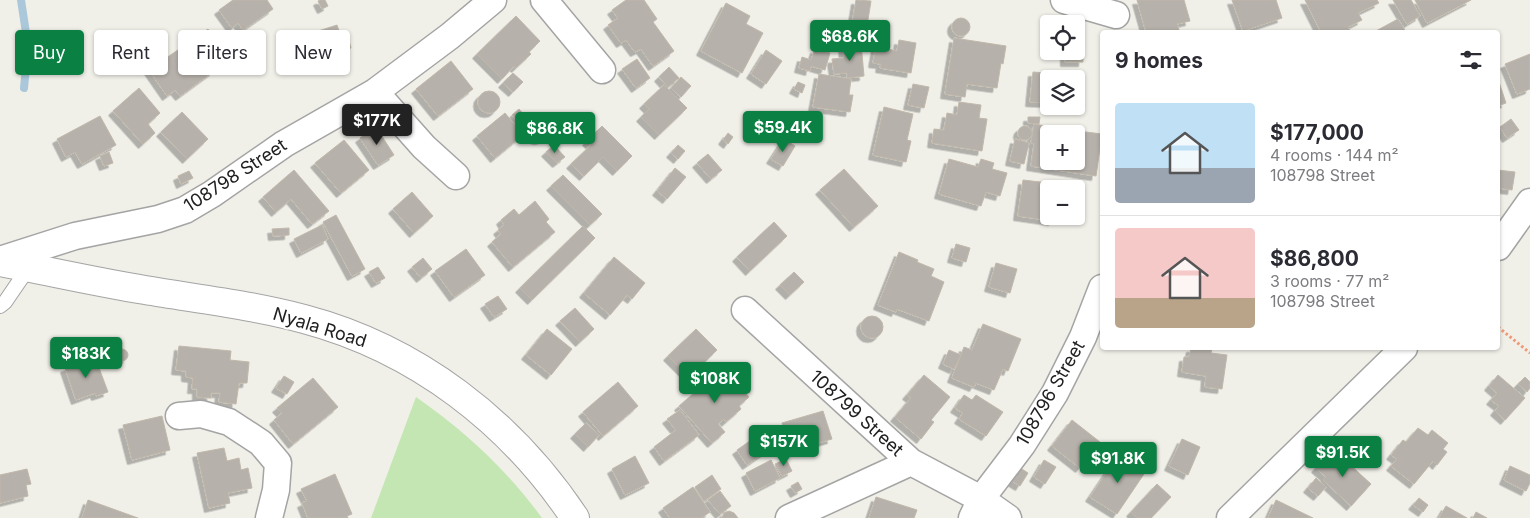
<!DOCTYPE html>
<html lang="en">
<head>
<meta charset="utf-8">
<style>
  body { margin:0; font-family:Inter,sans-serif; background:#f7f7f7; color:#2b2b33; height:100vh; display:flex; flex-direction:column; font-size:19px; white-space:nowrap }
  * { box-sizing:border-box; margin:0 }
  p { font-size:16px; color:#7c7c81 }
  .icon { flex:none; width:28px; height:28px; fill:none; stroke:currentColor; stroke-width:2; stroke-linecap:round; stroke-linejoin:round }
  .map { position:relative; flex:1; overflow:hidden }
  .sheet { position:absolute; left:1100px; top:30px; width:400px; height:320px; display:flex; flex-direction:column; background:#fff; border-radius:5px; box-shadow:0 1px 4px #0004 }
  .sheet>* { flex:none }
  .top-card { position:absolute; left:15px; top:30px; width:475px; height:45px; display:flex; gap:10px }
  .controls { position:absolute; left:1040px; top:15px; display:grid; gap:10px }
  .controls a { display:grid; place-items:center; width:45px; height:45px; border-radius:5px; background:#fff; box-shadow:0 1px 4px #0004; font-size:25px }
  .price { position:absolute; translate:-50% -42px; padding:0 11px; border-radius:5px; background:#0b8043; color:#fff; font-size:16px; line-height:32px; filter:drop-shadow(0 1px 2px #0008) }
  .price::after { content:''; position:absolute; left:50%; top:30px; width:15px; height:11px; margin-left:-8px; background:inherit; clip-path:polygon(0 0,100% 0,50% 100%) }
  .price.active { background:#222; color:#fff }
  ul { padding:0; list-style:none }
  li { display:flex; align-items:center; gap:15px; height:125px; padding:0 15px }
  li+li { border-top:1px solid #e1e1e2 }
  li span { display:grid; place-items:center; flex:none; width:140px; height:100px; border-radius:5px; color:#555 }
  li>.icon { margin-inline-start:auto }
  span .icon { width:60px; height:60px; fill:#fffc; stroke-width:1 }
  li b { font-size:21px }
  h2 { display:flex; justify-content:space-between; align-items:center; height:60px; padding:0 15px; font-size:21px }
  .tag { padding:0 18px; border-radius:5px; background:#fff; box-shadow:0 1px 4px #0004; font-size:18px; line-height:45px }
  .tag.active { background:#0b8043; color:#fff }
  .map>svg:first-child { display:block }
  .grass { fill:#c3e6b2 }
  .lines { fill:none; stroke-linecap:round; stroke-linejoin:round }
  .stream { stroke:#abc8da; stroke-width:8 }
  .building { fill:#b6b1aa; stroke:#c1b8ab; filter:url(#shadow) }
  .service-casing { stroke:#a4a4a4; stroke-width:16 }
  .minor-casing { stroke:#a4a4a4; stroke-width:29 }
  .tertiary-casing { stroke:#a4a4a4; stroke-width:30 }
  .path { stroke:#f09978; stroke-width:3; stroke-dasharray:2.5 2.5; stroke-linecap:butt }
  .service { stroke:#fff; stroke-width:14 }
  .minor { stroke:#fff; stroke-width:26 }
  .tertiary { stroke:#fff; stroke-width:28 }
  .labels { text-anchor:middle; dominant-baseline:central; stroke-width:4; stroke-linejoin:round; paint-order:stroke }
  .street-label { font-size:18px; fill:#202020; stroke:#fff }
</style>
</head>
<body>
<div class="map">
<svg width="1530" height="518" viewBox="0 0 1530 518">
  <defs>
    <filter id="shadow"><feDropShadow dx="-4.5" dy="4.5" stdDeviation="0" flood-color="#0004"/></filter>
  </defs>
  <rect width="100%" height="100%" fill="#f0efe8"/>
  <path class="grass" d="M416 397C466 432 506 469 542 518H371Z"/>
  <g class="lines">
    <path class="stream" d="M21 0 28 46 24 88"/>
  </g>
  <path class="building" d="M233 0H267L273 9 243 30 238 23 232 28 219 10Z
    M320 0H325L328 6 322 9 318 1Z
    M626 0H644L657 19 653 22 674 51 653 66 641 49 635 52 626 40 621 43 608 25 618 18 612 10Z
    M856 0 871 1 866 32 851 30Z
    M1137 0H1184L1190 21 1177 24 1179 30 1172 32H1157L1156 30 1146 32Z
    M1232 0H1276L1282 18 1243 31Z
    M1305 0H1377L1379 3 1358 13 1362 20 1348 27 1350 31 1321 32Z
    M1393 0H1411L1420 16 1407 24Z
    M1415 0H1471L1427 23Z
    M726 3 750 16 746 24 763 33 742 73 701 51Z
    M516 16 540 41 529 52 531 54 516 68 514 66 502 79 477 54Z
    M952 27a9 9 0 1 1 18 0a9 9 0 1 1-18 0Z
    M1398 19 1406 32H1374Z
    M337 25 342 39 348 37 351 48 320 58 312 33Z
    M208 29 226 53 209 64 214 71 180 96 175 90 167 96 149 70Z
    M1076 32H1083V62H1065V51H1076Z
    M954 38 1006 46 1003 64 1001 63 997 88 967 84 965 97 945 94Z
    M899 40 916 43 911 73 880 68 881 64 873 63 877 41 888 43 887 49 897 51Z
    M861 43 864 76 847 78V73L834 74 832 59 844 58 843 45Z
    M815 49 830 53 825 70 811 66 810 71 799 68 802 57 811 60Z
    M766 50 782 61 766 84 751 74Z
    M1530 54V89L1517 94 1505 64Z
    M637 59 650 78 636 88 622 69Z
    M451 61 473 89 438 116 416 89Z
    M669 67 679 78 668 87 659 77Z
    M1033 72 1071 75V79H1049V103L1030 102Z
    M513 73 523 82 513 92 503 83Z
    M819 74 851 79 849 95H853L850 112 813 107Z
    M681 77 691 86 681 97 671 88Z
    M1498 79 1506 103 1498 106Z
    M798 82 805 85 802 93 794 89Z
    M913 84 929 87 924 108 908 105Z
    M664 85 687 108 659 135 641 117 649 109 644 104Z
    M139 88 160 113 148 124 155 133 143 144 113 111Z
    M478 102a11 11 0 1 1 22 0a11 11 0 1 1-22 0Z
    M959 102 981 105 979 118 987 119 982 151 932 143 934 129 944 130 947 113 957 115Z
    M884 107 913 114 907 140 911 141 906 162 873 155Z
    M519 109 525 116 518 122 512 115Z
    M182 112 208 139 187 159 161 132Z
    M505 113 523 135 495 158 477 136Z
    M100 116 116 145 82 164 75 152 66 157 57 139Z
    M1028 117H1040L1039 124 1028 123Z
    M1511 119 1519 130 1507 138 1500 127Z
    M531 132a8 8 0 1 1 16 0a8 8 0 1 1-16 0Z
    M1034 124 1070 130 1069 134H1049V161H1076L1078 131 1102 134 1096 176 1031 166 1034 144 1031 143Z
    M1018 133a7 7 0 1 1 14 0a7 7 0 1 1-14 0Z
    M602 126 632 156 617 171 603 157 584 176 571 164 591 145 587 141Z
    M376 127 394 155 378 165 360 138Z
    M728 133 733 137 728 144 723 140Z
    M784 139 795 146 783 166 771 159Z
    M1015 139 1029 143 1024 164 1010 161Z
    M344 140 369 170 341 193 315 163Z
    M554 145 565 157 557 163 546 152Z
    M678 145 685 151 678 159 671 153Z
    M109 152 113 163 104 166 100 156Z
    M708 154 722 170 711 179 697 163Z
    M949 159 978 167 981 159 994 163 992 169 1007 173 1000 196 986 192 981 206 939 194Z
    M675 168 686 177 667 199 657 191Z
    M844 169 878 206 854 227 820 190Z
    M294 170 329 211 312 224 291 199 276 212 263 197Z
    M1498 170 1515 172 1512 190 1498 188Z
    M189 171 193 178 181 184 178 176Z
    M563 175 602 214 590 225 551 186Z
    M1023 180 1058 184 1057 189H1049V216H1054L1053 221 1018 216Z
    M412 192 433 216 414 233 393 209Z
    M535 201 549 219 546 222 555 232 513 267 492 242 501 234 498 230 504 225 501 220 514 209 519 215Z
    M336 215 365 269 352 276 323 222Z
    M774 222 787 236 750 271 737 257Z
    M322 225 328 239 301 253 294 239Z
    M583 226 595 238 532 300 520 288Z
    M289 228V235L273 236 272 229Z
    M956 244 970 248 966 262 952 258Z
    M466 249 485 275 454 297 435 271Z
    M899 252 918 260 917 262 934 269 931 276 944 282 929 321 897 309 896 312 878 305Z
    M614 257 645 283 632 299 627 295 610 315 584 293Z
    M423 258 432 269 421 278 412 267Z
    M996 263 1017 269 1010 293 989 287Z
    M378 267 385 278 376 283 369 272Z
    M794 272 804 282 790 295 780 285Z
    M498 296 507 309 494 317 485 304Z
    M575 308 594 329 580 342 560 321Z
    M861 327a11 11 0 1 1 22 0a11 11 0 1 1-22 0Z
    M983 324 1021 339 1008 371 1003 369 994 390 976 383 974 387 952 378 964 347 972 350Z
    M547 329 572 349 551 375 526 355Z
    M696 329 717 350 689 377 668 356Z
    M179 346 231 351 230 360 249 362 247 383H239L236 404 219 402 220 393H211V398L197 397V389H192L193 378 186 377V371L176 370Z
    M1191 348H1212L1211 353 1227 355 1222 389 1205 387 1206 376 1182 372 1184 357H1189Z
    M116 355a6 6 0 1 1 12 0a6 6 0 1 1-12 0Z
    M949 350 961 355 954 369 943 364Z
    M95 357 108 392 96 396 95 393 76 400 65 368Z
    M723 368 749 397 739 406 741 409 726 422 724 419 718 424 725 432 712 443 679 406Z
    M924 375 950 397 931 420 934 422 921 439 895 417 911 398 907 395Z
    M1498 375 1525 398 1505 420 1495 411 1499 406 1491 400 1497 393 1489 386Z
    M284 376 294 382 287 394 276 388Z
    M1525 377 1530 382V388L1527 392 1518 384Z
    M313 378 338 407 293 444 274 420 282 413 277 408Z
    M618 382 638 406 603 436 583 412Z
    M964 395 972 400 976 395 1003 412 986 436 959 419 963 413 955 408Z
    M680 410 699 435 664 461 654 447 676 430 667 419Z
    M823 411 832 439 789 451 782 423Z
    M162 416 170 450 132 460 123 425Z
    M1072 420 1100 442 1080 468 1052 446Z
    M586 423 599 435 588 447 575 434Z
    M1418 428 1428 435 1432 430 1448 443 1443 449 1447 452 1437 465 1433 461 1414 484 1391 466 1397 459 1391 455 1403 440 1406 442Z
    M767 429 777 444 747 465 737 450Z
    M1182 439 1200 447 1188 475 1169 466Z
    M224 448 227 461 239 458 241 470 248 468 252 488 228 493 230 503 209 508 197 453Z
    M1333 449 1371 484 1351 506 1323 480 1326 477 1316 468Z
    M1119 454 1146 471 1117 514 1090 497Z
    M635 456 649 483 625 495 612 469Z
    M786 459 792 471 782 476 775 464Z
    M771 460 780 478 755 491 746 473Z
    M1044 460 1056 467 1045 484 1034 477Z
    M1510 466 1530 475V483L1526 491 1504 480Z
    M1019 467 1028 473 1020 486 1010 480Z
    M27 469 31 484 26 485 28 496 0 503V475Z
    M335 474 352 514 347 516 348 518H308L302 503 307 501 301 489Z
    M712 475 721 489 704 501 695 487Z
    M1316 478 1326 487 1318 496 1308 488Z
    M798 482 802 489 795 493 791 486Z
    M1157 484 1171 497 1151 518H1137L1131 512Z
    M693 487 710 512 701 518H670L663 508Z
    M720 491 731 506 720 514 708 500Z
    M876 497 917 510 914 518H869Z
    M1419 498 1428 505 1423 512 1413 505Z
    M88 500 138 518H82Z
    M1276 500 1313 518H1268Z
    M1446 506 1467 518H1439Z
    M729 511 734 513 738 518H722L724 513Z
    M1476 512 1487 518H1473Z"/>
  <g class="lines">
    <g class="service-casing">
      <path id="service" d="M0 306 5 302 29 267"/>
    </g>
    <g class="minor-casing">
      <path id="minor" d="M544 0 602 70
        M1064 0 1116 15
        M375 92 424 147 456 176
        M1498 247 1530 202
        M0 260 75 236 158 219 185 210 212 194 284 144 375 92 450 36 493 0
        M745 310 911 462 981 499 1008 518
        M179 416 201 414 229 422 261 443 278 463 276 490 269 518
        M789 518 911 462
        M972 518 981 499 1022 445 1055 393 1083 337 1102 288
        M1230 518 1404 348"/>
    </g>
    <g class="tertiary-casing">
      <path id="tertiary" d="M0 262C48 271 96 282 145 290 198 299 252 305 304 319 417 349 511 422 575 518"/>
    </g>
    <path class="path" d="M1498 327 1530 353"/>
    <use href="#service" class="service"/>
    <use href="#minor" class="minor"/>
    <use href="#tertiary" class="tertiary"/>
  </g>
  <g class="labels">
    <g class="street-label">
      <text transform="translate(235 175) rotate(-33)">108798 Street</text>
      <text transform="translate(320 327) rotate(17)">Nyala Road</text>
      <text transform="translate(1050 393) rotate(-60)">108796 Street</text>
      <text transform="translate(857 413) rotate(42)">108799 Street</text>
    </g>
  </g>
</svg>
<div class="controls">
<a><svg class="icon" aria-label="locate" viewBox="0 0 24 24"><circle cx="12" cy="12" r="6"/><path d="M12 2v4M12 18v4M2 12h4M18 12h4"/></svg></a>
<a><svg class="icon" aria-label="layers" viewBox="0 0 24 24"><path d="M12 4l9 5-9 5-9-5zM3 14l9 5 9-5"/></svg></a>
<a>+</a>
<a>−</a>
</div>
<b class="price" style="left:850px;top:62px">$68.6K</b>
<b class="price active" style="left:377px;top:146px">$177K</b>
<b class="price" style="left:783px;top:153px">$59.4K</b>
<b class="price" style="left:555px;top:154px">$86.8K</b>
<b class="price" style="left:86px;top:379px">$183K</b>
<b class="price" style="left:715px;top:404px">$108K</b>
<b class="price" style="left:784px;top:467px">$157K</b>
<b class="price" style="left:1343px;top:478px">$91.5K</b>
<b class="price" style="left:1118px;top:484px">$91.8K</b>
<div class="top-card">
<a class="tag active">Buy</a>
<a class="tag">Rent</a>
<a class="tag">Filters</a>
<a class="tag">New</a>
</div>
<section class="sheet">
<h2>9 homes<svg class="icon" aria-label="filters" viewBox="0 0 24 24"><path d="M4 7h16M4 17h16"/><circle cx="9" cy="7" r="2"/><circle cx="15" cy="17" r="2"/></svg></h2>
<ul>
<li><span style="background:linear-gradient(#bfe0f5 65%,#9aa5b1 0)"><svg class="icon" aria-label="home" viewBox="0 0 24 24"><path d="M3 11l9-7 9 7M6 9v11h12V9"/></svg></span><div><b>$177,000</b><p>4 rooms · 144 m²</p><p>108798 Street</p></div></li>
<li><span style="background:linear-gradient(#f6c9c9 70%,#b9a48a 0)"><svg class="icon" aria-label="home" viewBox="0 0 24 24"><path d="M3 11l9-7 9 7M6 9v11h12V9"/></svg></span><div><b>$86,800</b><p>3 rooms · 77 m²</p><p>108798 Street</p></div></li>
</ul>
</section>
</div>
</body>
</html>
